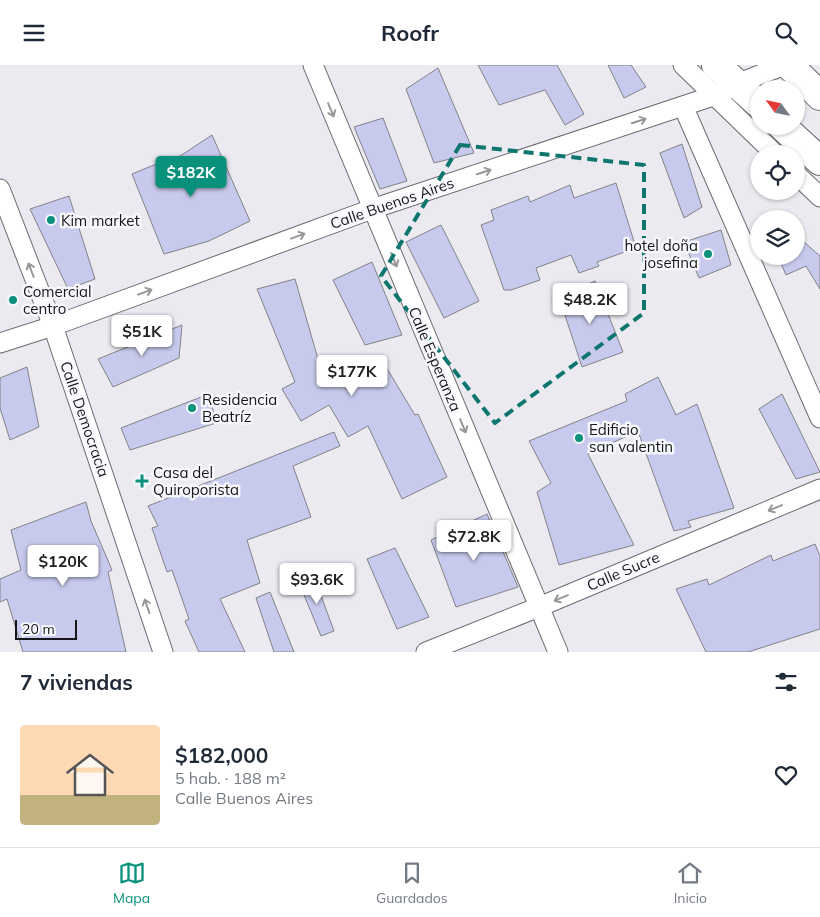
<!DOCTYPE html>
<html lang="es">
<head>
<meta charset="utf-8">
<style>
  body { margin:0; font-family:Mulish,sans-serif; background:#f6f6f7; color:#1f2937; height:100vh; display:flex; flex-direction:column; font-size:19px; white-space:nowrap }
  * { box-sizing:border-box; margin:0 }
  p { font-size:16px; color:#747a83 }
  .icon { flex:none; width:28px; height:28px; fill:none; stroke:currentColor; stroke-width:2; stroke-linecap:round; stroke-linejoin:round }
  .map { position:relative; height:587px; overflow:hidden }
  .sheet { display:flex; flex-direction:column; background:#fff; flex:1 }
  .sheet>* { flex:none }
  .needle { width:32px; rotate:303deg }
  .controls { position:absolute; left:750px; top:15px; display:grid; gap:10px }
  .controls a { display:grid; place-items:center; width:55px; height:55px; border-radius:50%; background:#fff; box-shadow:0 1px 4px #0004; font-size:25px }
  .scale { position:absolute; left:15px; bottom:12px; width:62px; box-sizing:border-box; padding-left:5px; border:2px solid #171719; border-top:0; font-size:14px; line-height:18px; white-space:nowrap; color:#171719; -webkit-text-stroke:4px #f7f8fe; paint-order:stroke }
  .price { position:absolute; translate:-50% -42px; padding:0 11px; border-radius:5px; background:#fff; color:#222; font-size:16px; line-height:32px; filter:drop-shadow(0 1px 2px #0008) }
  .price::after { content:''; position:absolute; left:50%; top:30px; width:15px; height:11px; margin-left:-8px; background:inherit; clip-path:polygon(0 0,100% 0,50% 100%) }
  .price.selected { background:#0a917b; color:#fff }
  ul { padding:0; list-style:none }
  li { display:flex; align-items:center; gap:15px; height:125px; padding:0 20px }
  li span { display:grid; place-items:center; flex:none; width:140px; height:100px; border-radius:5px; color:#555 }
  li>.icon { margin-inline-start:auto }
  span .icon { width:60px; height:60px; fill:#fffc; stroke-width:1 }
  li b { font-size:21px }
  h2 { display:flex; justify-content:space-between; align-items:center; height:60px; padding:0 20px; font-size:21px }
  header { display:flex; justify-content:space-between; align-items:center; height:65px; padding:0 20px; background:#fff; font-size:22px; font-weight:700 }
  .tabs { display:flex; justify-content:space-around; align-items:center; height:70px; border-top:1px solid #e0e1e3; background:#fff; font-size:14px; color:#747a83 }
  .tabs a { display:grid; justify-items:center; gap:2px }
  .tabs .selected { color:#0a917b }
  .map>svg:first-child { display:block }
  .building { fill:#c7caed; stroke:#828388 }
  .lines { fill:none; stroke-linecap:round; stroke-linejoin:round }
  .street-casing { stroke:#6b6b70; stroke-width:21 }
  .highway-casing { stroke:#6b6b70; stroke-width:30 }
  .street { stroke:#fff; stroke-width:19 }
  .highway { stroke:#fff; stroke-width:28 }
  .oneway { stroke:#979798 }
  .marked { fill:none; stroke:#0f766e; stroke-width:4; stroke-dasharray:10 6; stroke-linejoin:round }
  .poi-dot { fill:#0a917b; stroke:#f7f8fe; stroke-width:2 }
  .labels { text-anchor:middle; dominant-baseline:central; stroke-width:5; stroke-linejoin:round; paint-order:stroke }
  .street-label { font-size:15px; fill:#171719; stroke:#f7f8fe }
  .poi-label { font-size:15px; fill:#171719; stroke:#f7f8fe; text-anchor:start }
</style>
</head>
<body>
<header><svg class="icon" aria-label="menu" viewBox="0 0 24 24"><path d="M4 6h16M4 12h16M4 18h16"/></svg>Roofr<svg class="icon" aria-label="search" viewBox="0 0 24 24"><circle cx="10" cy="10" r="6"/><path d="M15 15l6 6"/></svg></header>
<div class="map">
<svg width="820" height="587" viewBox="0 0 820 587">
  <rect width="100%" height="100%" fill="#eaeaf0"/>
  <path class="building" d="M478 0H557L584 49 565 60 545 25 499 40Z
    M608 0H631L646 22 624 33Z
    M438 3 474 88 434 98 406 24Z
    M383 53 407 116 380 124 354 62Z
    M212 70 250 156 209 176 164 189 132 109 166 95 168 99Z
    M682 79 702 142 684 153 660 88Z
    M616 118 636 183 597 197 599 201 579 208 571 190 536 203 540 215 511 225H504L481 160 494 155 491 145 528 131 530 137 570 120 574 133Z
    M69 131 95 214 68 224 30 144Z
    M441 160 479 236 444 253 406 177Z
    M721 165 731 200 699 213 684 177Z
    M796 170 820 191V224L806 201 786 210 778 191H796Z
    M372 197 402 270 365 280 333 215Z
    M295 214 320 301 329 296 347 325 386 302 415 350 418 349 447 412 402 434 368 361 348 372 329 340 301 356 282 324 295 317 257 224Z
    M595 216 623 287 582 302 559 232Z
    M182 260 179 293 113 322 98 294Z
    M27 302 39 362 10 375 0 343V313Z
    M658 312 676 350 697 339 734 443 688 456 691 462 674 466 638 366 588 389 634 480 559 500 537 427 551 418 529 376 627 336 625 329Z
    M209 329 216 358 130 385 121 363Z
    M782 329 820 407 796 414 759 344Z
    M334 367 340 381 293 401 311 452 247 475 260 518 220 534 245 587H199L185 556 189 554 172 505 167 507 152 463 158 461 148 441Z
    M86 437 91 456 112 505 108 507 126 587H23L7 534 0 537V514L21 505 11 465Z
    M487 449 518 522 456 542 431 475Z
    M815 479 820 491V564L748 587H706L676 524 707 514 709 520 771 490 773 496Z
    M395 483 429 552 397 564 367 494Z
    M313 509 334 566 321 571 299 518Z
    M270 527 294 587H274L256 533Z"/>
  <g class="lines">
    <g class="street-casing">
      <path id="street" d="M313 0 558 587
        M683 0 775 89
        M683 41 820 353
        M796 109 820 132
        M0 124 53 261 163 587
        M0 278 53 261 372 144 716 30 737 19 784 0
        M426 587 539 542 820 424"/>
    </g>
    <g class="highway-casing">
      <path id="highway" d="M716 0 759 39
        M789 0 820 31
        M782 61 820 96"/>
    </g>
    <use href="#street" class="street"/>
    <use href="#highway" class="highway"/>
  </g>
  <defs><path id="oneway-shaft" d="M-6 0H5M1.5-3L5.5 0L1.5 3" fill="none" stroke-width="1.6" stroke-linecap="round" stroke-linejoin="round" transform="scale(1.25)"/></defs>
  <g class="oneway">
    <use href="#oneway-shaft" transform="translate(331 45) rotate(67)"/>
    <use href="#oneway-shaft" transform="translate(639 56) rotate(-18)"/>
    <use href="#oneway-shaft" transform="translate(484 107) rotate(-18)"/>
    <use href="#oneway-shaft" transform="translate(298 171) rotate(-20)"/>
    <use href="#oneway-shaft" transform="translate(394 195) rotate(67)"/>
    <use href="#oneway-shaft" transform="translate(31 205) rotate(-111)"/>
    <use href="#oneway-shaft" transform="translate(145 227) rotate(-20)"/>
    <use href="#oneway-shaft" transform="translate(463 361) rotate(67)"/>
    <use href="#oneway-shaft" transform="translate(775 443) rotate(157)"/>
    <use href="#oneway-shaft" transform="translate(561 533) rotate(157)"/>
    <use href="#oneway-shaft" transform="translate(147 541) rotate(-109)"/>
  </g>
  <path class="marked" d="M460 80 644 100V248L495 358 381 211Z"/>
  <g class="poi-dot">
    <circle cx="51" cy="155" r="5"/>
    <circle cx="708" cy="189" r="5"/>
    <circle cx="13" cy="235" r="5"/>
    <circle cx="192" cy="343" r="5"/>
    <circle cx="579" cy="373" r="5"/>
    <path d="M139.5 408.5h5v5h5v5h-5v5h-5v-5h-5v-5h5z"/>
  </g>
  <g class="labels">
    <g class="street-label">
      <text transform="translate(392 138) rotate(-19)">Calle Buenos Aires</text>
      <text transform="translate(435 294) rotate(67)">Calle Esperanza</text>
      <text transform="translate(85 354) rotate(71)">Calle Democracia</text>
      <text transform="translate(623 506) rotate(-23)">Calle Sucre</text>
    </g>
    <g class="poi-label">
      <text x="61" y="155">Kim market</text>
      <text x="698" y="180" text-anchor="end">hotel doña<tspan x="698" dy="17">josefina</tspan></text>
      <text x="23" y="226">Comercial<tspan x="23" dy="17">centro</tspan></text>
      <text x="202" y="334">Residencia<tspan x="202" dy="17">Beatríz</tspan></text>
      <text x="589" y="364">Edificio<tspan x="589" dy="17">san valentin</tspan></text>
      <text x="153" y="407">Casa del<tspan x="153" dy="17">Quiroporista</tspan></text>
    </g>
  </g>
</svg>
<div class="controls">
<a><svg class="needle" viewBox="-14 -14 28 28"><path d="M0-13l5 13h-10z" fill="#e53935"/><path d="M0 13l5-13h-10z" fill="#747a83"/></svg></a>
<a><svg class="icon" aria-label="locate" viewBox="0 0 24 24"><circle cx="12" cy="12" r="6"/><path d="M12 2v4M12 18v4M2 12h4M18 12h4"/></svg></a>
<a><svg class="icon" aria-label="layers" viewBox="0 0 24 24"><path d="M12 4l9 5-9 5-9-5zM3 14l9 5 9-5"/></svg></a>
</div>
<div class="scale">20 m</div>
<b class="price selected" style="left:191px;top:133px">$182K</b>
<b class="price" style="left:590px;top:260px">$48.2K</b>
<b class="price" style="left:142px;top:292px">$51K</b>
<b class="price" style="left:352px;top:332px">$177K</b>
<b class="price" style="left:474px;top:497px">$72.8K</b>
<b class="price" style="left:63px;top:522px">$120K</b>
<b class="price" style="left:317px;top:540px">$93.6K</b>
</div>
<section class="sheet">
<h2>7 viviendas<svg class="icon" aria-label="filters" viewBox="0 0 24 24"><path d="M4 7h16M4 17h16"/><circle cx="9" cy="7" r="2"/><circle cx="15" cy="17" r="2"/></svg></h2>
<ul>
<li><span style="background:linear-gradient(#ffd9b3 70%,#c2b280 0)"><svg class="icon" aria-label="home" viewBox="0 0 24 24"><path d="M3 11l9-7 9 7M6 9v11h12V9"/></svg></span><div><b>$182,000</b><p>5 hab. · 188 m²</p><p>Calle Buenos Aires</p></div><svg class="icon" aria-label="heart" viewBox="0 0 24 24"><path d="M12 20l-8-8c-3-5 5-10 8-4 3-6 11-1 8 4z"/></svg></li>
</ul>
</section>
<nav class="tabs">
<a class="selected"><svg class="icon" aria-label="map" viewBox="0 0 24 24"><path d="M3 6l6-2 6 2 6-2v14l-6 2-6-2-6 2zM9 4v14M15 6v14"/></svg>Mapa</a>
<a><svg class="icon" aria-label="saved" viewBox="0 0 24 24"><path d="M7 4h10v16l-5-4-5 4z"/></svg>Guardados</a>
<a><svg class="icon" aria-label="home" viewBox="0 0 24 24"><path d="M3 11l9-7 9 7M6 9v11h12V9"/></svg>Inicio</a>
</nav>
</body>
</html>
